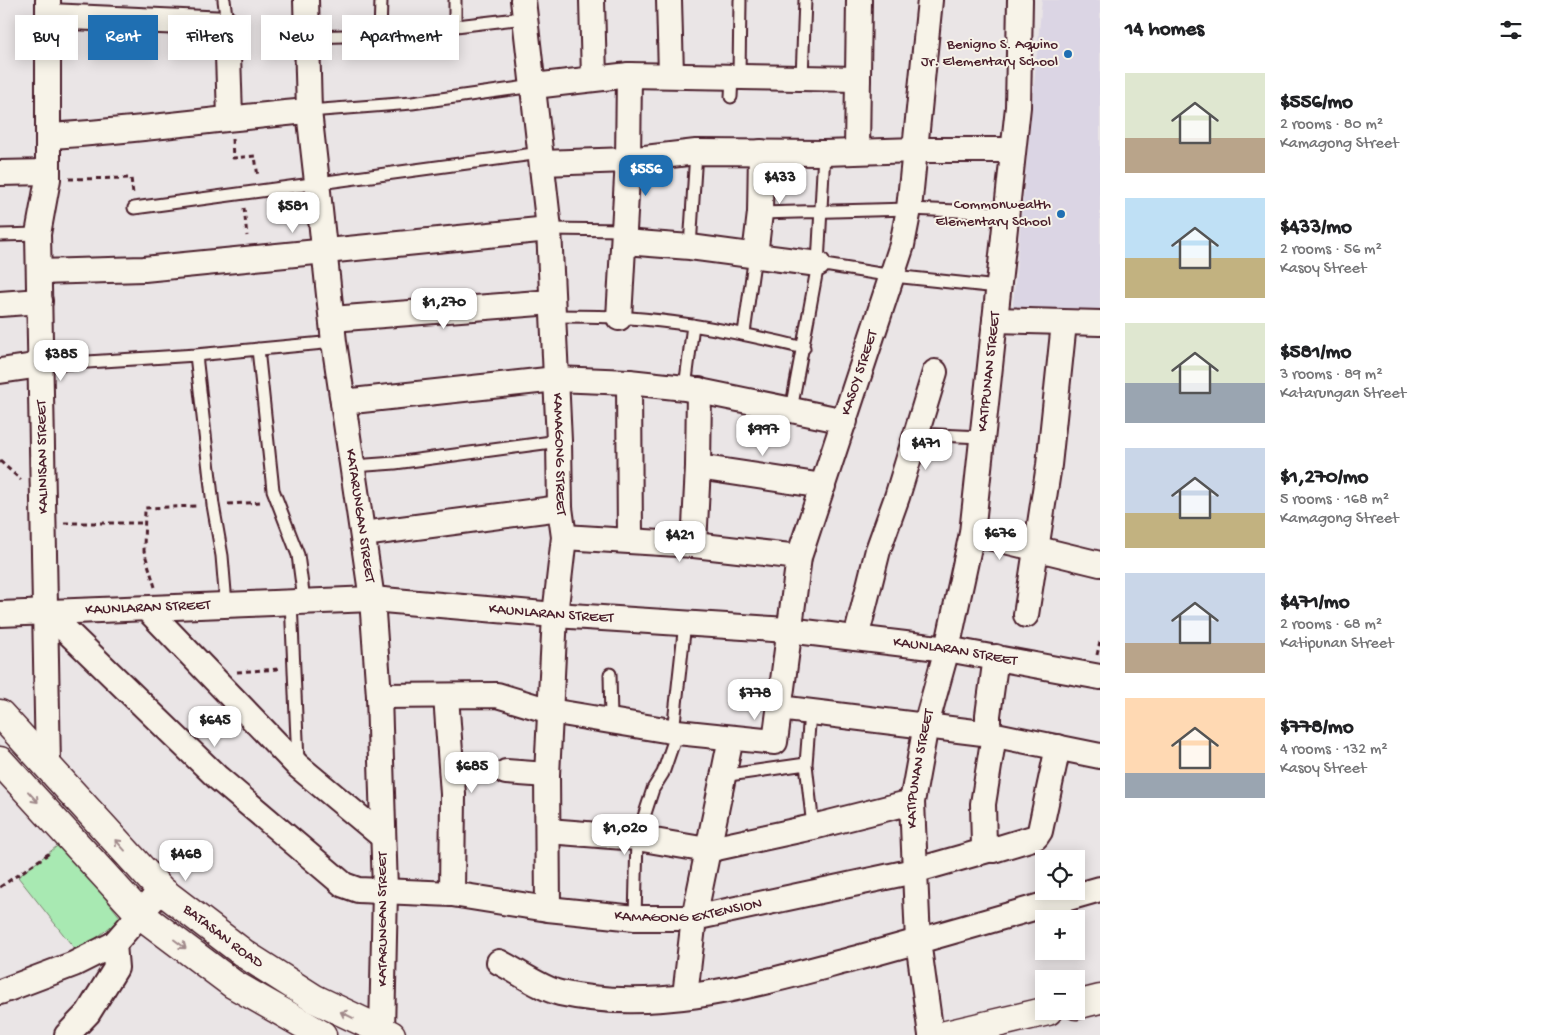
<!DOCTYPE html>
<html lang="en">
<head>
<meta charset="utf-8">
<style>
  body { margin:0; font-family:"Gochi Hand",sans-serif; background:#f6f6f6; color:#202124; height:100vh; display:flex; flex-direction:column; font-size:19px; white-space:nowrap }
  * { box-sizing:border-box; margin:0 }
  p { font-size:16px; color:#757577 }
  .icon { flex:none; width:28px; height:28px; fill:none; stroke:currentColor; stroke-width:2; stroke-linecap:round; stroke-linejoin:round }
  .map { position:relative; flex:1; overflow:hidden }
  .details { display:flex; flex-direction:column; background:#fff; width:450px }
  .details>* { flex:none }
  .hud { position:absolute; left:15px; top:15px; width:475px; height:45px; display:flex; gap:10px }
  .fabs { position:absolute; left:1035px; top:850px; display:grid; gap:10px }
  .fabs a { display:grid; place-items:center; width:50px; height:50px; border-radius:0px; background:#fff; box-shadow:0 2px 12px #0003; font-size:25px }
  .price { position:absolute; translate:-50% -42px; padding:0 11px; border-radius:10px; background:#fff; color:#222; font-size:16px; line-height:32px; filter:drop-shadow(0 1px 2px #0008) }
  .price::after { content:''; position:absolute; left:50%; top:30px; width:15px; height:11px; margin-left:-8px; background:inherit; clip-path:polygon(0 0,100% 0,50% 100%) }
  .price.active { background:#1f6fb2; color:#fff }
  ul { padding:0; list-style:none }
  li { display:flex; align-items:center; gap:15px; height:125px; padding:0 25px }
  li span { display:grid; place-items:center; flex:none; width:140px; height:100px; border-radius:0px; color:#555 }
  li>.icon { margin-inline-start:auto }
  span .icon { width:60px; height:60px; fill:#fffc; stroke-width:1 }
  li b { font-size:21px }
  h2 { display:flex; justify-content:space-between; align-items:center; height:60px; padding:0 25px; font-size:21px }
  .chip { padding:0 18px; border-radius:0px; background:#fff; box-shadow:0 2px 12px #0003; font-size:18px; line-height:45px }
  .chip.active { background:#1f6fb2; color:#fff }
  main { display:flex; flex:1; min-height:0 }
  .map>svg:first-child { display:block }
  .built { fill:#dbd5e4 }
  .green { fill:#a8e9b2; stroke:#79846e }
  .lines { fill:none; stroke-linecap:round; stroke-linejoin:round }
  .lane-casing { stroke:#4a1f2b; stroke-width:15 }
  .street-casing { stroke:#4a1f2b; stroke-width:28 }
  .secondary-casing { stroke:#4a1f2b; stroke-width:31 }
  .path { stroke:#4a1f2b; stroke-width:3; stroke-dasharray:5 4; stroke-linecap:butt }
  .lane { stroke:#f7f3e8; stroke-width:11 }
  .street { stroke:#f7f3e8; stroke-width:24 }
  .secondary { stroke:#f7f3e8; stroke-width:28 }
  .oneway { stroke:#a0898a }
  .poi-dot { fill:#1f6fb2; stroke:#f7f3e8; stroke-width:2 }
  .labels { text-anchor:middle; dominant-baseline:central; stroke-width:4; stroke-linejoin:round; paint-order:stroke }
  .poi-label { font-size:15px; fill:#4a1f2b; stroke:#f7f3e8; text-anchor:end }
  .street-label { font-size:15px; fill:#4a1f2b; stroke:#f7f3e8 }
</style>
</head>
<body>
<main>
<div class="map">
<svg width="1100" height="1035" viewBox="0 0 1100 1035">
  <rect width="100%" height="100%" fill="#eae5e6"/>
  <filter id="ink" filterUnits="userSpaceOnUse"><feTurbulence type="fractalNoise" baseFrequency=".02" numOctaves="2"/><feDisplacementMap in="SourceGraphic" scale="10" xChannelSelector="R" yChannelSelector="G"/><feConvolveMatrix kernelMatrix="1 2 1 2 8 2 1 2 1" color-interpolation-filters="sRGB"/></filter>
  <g filter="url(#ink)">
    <path class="built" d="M1042 0H1100V315L1012 314Z"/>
    <path class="green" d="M61 843 121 918 78 953 18 877Z"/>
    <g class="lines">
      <g class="lane-casing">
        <path id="lane" d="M224 0 227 24
          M455 0V27
          M380 35 381 0
          M307 37 380 35 524 18
          M739 76 740 0
          M802 77 805 0
          M731 97 732 76
          M309 111 412 103 534 86
          M134 208 541 153
          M760 213 909 209 1006 213
          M549 229 624 230
          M0 235 38 234
          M690 247 696 152
          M818 264 893 276 998 287
          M553 316C579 316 605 316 630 318 689 322 747 334 804 348
          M744 333 755 255
          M258 349 273 490 298 555 304 600
          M196 355 213 505 222 556 226 604
          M41 365 196 355 334 342
          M685 388 693 325
          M791 410 818 264 824 153
          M917 434 981 437
          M353 466 395 463 559 441
          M291 601 298 762
          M610 674 611 720
          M810 712 806 764 813 827
          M673 732 685 623
          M722 776 806 764
          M635 918 637 838 653 789 663 773 677 732"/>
      </g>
      <g class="street-casing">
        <g id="street">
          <path id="s1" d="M306 0 309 111 317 182 334 342 372 599 379 696 385 890 382 1032"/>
          <path id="s2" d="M523 0 549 229 559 441 560 508 564 537 555 615 547 775 548 909"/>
          <path d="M592 0 594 78"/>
          <path d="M669 0 671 74"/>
          <path d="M49 16 227 24 230 117"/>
          <path d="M534 86 629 75 858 79"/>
          <path d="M49 136C136 131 222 118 309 111"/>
          <path d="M857 151 859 0"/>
          <path d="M542 163 628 160 696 152 824 153 916 150H1013"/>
          <path d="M0 173 48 172"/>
          <path d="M624 242 690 247 818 264"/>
          <path d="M755 255 760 213 761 152"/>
          <path d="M39 272 144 269 549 229"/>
          <path d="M0 304 40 301"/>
          <path d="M619 318 628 160 629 75"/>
          <path d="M332 319 552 302"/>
          <path d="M995 320 1100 323"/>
          <path d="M0 371 41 365"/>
          <path d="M629 382 630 540"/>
          <path d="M343 402 556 379 629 382 685 388 845 421"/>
          <path d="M698 467 823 486"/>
          <path d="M972 533 1100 564"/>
          <path d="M363 534 560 508"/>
          <path d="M564 537 694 545 799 557"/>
          <path d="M694 545 698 467 699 390"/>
          <path d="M147 609 298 766 382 836"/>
          <path id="s3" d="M47 612 218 778 344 885 358 890 452 894 548 909 635 918H694L914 871 988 850"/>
          <path id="s4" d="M0 614 372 599 555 615 788 630 947 649 1100 677"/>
          <path d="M1026 615 1049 465 1064 323"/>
          <path d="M856 638 878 550 897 497 935 372"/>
          <path d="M996 657 988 715V728L993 741 983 804 984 846 993 850 1036 837 1040 831 1058 747"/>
          <path id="s5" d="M379 696 497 695 550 711 677 732 775 742 799 557 902 245 909 209 930 0"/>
          <path d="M446 696 453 794 452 894"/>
          <path d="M779 708 991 734 1100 756"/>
          <path d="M48 766 38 234 48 179V0"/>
          <path d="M506 772 547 775"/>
          <path d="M548 831 637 838 707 850 813 827 912 802"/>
          <path d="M499 962C517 971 542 989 560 993 659 1015 761 983 857 958 938 936 1019 912 1100 889"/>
          <path d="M0 992 74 964 114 944 161 890"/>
          <path d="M685 996 694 918 731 738"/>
          <path d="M67 1035 88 1013 116 968 114 944"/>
          <path id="s6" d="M931 1035 918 941 912 802 926 725 947 649 972 533 1018 107 1020 0"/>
        </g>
      </g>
      <g class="secondary-casing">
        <g id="secondary">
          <path id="s7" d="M0 714 161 890 246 955 315 999 391 1035"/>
          <path d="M0 761 141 915 233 984 322 1035"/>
          <path d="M1076 1005 1100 999"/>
          <path d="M946 1035 1048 1011"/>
        </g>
      </g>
      <path class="path" d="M232 139 233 158 255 156 258 177
        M69 179 131 178 133 194
        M244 208 247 236
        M0 461 21 480
        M228 504 262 502
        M64 523H143
        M155 587 144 551 145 508 197 506
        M1097 655 1100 642
        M237 672 278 669
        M0 887 51 852"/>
      <use href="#lane" class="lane"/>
      <use href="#street" class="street"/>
      <use href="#secondary" class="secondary"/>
    </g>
    <defs><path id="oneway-shaft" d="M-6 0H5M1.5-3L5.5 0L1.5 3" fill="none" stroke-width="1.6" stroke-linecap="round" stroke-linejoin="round" transform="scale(1.25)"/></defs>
    <g class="oneway">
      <use href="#oneway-shaft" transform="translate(33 797) rotate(48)"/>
      <use href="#oneway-shaft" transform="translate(120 845) rotate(-132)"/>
      <use href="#oneway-shaft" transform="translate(180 944) rotate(37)"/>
      <use href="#oneway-shaft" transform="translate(347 1015) rotate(-154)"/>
    </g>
  </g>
  <g class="poi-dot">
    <circle cx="1068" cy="54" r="5"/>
    <circle cx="1061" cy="214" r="5"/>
  </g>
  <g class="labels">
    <g class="poi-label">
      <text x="1058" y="45">Benigno S. Aquino<tspan x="1058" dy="17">Jr. Elementary School</tspan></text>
      <text x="1051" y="205">Commonwealth<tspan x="1051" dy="17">Elementary School</tspan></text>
    </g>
    <g class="street-label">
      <text stroke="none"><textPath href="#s6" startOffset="672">KATIPUNAN STREET</textPath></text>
      <text stroke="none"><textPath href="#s5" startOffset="781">KASOY STREET</textPath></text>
      <text stroke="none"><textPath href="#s2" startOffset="456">KAMAGONG STREET</textPath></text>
      <text transform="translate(43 457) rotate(-91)">KALINISAN STREET</text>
      <text stroke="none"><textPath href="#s1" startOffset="519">KATARUNGAN STREET</textPath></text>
      <text stroke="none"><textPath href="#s4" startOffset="148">KAUNLARAN STREET</textPath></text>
      <text stroke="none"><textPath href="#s4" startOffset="552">KAUNLARAN STREET</textPath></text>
      <text stroke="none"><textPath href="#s4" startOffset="958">KAUNLARAN STREET</textPath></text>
      <text stroke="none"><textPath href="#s6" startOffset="268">KATIPUNAN STREET</textPath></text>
      <text stroke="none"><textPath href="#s3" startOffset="751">KAMAGONG EXTENSION</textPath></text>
      <text transform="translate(383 919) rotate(-90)">KATARUNGAN STREET</text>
      <text stroke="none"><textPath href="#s7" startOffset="316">BATASAN ROAD</textPath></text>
    </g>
  </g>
</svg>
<div class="fabs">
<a><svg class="icon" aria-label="locate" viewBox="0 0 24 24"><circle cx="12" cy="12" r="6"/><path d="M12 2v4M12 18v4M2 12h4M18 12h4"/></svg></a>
<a>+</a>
<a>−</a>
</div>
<b class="price active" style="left:646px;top:197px">$556</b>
<b class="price" style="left:780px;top:205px">$433</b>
<b class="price" style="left:293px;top:234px">$581</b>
<b class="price" style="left:444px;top:330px">$1,270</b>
<b class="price" style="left:61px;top:382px">$385</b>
<b class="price" style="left:763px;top:457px">$997</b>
<b class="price" style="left:926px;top:471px">$471</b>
<b class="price" style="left:1000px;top:561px">$676</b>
<b class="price" style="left:680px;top:563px">$421</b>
<b class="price" style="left:755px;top:721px">$778</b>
<b class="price" style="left:215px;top:748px">$645</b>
<b class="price" style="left:472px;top:794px">$685</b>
<b class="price" style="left:625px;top:856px">$1,020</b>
<b class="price" style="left:186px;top:882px">$468</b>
<div class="hud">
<a class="chip">Buy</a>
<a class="chip active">Rent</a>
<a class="chip">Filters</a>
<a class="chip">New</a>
<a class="chip">Apartment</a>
</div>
</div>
<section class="details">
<h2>14 homes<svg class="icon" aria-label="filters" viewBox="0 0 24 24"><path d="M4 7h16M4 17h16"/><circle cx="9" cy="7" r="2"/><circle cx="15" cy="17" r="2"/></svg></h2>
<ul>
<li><span style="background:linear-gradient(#dfe7d0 65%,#b9a48a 0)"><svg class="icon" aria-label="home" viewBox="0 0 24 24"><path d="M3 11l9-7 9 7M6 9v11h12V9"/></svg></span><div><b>$556/mo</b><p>2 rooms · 80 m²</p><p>Kamagong Street</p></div></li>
<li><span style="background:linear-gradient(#bfe0f5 60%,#c2b280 0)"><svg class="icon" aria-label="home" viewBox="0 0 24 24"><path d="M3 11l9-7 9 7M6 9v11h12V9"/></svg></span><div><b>$433/mo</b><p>2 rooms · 56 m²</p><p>Kasoy Street</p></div></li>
<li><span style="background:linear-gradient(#dfe7d0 60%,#9aa5b1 0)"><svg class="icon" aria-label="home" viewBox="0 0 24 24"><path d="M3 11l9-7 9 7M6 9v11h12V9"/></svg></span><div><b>$581/mo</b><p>3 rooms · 89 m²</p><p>Katarungan Street</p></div></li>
<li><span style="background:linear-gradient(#c9d6e8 65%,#c2b280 0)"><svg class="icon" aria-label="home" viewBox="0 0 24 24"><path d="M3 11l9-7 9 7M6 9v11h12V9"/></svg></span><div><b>$1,270/mo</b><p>5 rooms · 168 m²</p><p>Kamagong Street</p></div></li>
<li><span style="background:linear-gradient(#c9d6e8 70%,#b9a48a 0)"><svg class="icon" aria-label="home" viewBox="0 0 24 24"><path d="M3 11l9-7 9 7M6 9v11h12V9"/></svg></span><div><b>$471/mo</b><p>2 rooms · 68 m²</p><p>Katipunan Street</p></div></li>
<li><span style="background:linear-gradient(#ffd9b3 75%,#9aa5b1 0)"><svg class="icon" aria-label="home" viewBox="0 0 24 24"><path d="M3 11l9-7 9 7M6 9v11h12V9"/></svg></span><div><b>$778/mo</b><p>4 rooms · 132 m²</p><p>Kasoy Street</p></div></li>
</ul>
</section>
</main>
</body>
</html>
